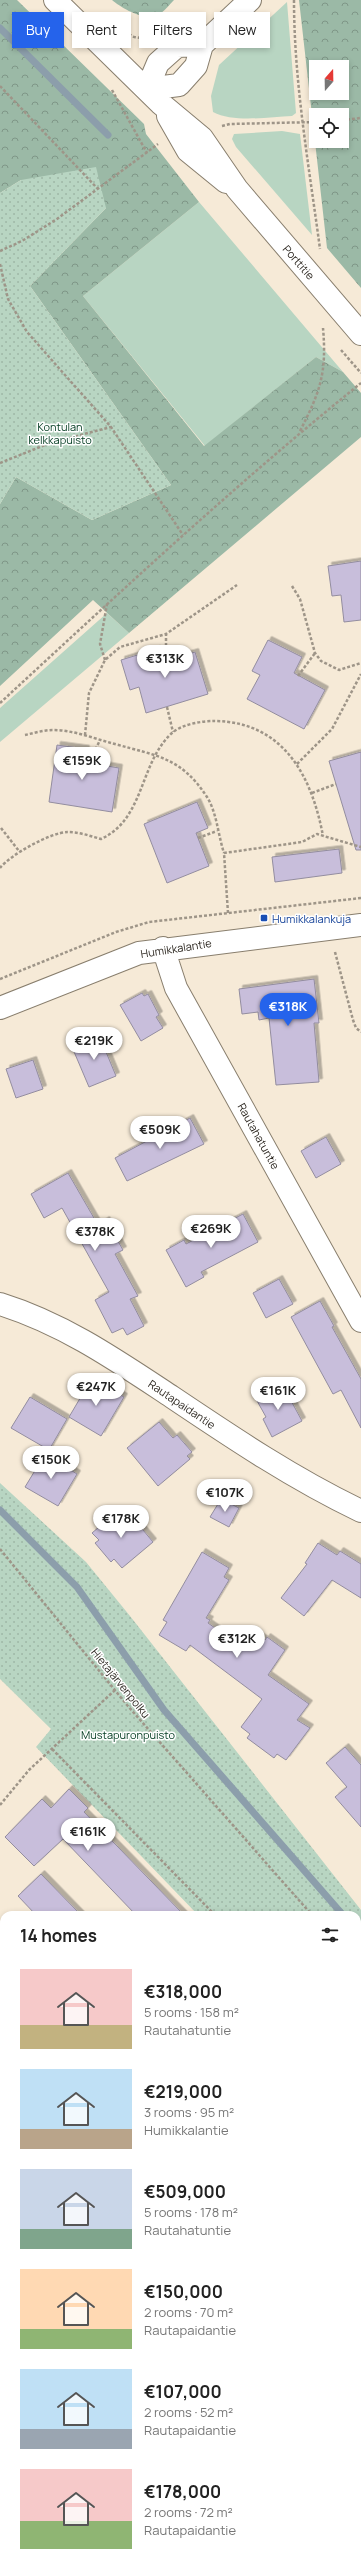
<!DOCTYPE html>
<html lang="en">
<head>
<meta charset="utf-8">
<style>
  body { margin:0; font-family:Manrope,sans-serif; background:#f6f6f6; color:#222; height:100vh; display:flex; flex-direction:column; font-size:15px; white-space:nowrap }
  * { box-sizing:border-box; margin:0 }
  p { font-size:13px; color:#767676 }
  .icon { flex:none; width:22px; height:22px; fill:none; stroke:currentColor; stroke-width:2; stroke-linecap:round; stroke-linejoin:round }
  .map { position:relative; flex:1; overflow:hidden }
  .drawer { position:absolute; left:0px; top:1911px; width:361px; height:656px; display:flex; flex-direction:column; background:#fff; border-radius:12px 12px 0 0; box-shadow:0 2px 6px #0003 }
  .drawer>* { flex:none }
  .guide { position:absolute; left:12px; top:12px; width:337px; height:36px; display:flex; gap:8px }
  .needle { width:26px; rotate:20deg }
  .tools { position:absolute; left:309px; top:60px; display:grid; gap:8px }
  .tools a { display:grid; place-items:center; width:40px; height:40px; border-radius:0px; background:#fff; box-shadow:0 2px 6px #0003; font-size:20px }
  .price { position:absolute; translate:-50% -34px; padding:0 9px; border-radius:14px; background:#fff; color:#222; font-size:13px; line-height:26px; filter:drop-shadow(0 1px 2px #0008) }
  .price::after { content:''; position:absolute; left:50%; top:24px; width:12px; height:9px; margin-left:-6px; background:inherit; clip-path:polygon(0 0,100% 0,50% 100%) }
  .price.active { background:#2563eb; color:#fff }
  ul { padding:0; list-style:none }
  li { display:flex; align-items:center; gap:12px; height:100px; padding:0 20px }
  li span { display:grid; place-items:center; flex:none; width:112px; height:80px; border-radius:0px; color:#555 }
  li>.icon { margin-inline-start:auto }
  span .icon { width:48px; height:48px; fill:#fffc; stroke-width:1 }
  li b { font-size:17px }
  h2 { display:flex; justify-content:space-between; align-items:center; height:48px; padding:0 20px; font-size:17px }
  .pill { padding:0 14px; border-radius:0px; background:#fff; box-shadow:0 2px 6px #0003; font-size:14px; line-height:36px }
  .pill.active { background:#2563eb; color:#fff }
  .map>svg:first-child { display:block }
  .grass { fill:#b8d5c2 }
  .forest { fill:url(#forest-crowns); fill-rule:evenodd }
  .park { fill:url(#park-dots) }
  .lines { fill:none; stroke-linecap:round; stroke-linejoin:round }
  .stream { stroke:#8c9eab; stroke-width:7 }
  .building { fill:#c8bedb; stroke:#938d9f; filter:url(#shadow) }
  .minor-casing { stroke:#887e6d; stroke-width:24 }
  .path { stroke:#9e9588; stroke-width:2.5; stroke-dasharray:3 2; stroke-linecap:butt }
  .minor { stroke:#fff; stroke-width:22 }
  .transit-dot { fill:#1a4fb4; stroke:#fff; stroke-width:1.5 }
  .labels { text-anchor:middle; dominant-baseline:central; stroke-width:3; stroke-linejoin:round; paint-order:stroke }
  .street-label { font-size:11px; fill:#2d2821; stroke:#fff }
  .park-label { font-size:11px; fill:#084026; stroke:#fff }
  .transit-label { font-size:11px; fill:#164399; stroke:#fff; text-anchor:start }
</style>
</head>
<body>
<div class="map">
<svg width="361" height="2567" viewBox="0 0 361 2567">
  <defs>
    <pattern id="forest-crowns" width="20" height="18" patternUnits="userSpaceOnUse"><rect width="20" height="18" fill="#9bb9a6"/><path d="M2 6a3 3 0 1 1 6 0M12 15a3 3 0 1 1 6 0" fill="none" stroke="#7f9687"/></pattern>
    <pattern id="park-dots" width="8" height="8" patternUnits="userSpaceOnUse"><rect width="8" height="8" fill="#b8d5c2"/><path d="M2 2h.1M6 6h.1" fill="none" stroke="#9eb7a6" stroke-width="1.8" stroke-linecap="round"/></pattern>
    <filter id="shadow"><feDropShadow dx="3.5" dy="-3.5" stdDeviation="0" flood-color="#0004"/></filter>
  </defs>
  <rect width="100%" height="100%" fill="#f6ead7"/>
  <path class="grass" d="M287 2 296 113 292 116C268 117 234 123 213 112L211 96 219 65Z
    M282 131 300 134 312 235 236 147 232 139 234 134Z
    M199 202 343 372 316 357 205 446 83 296Z
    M107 613 129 633 0 742V708Z"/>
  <path class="forest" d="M0 0H17L144 124 146 134 199 202 83 296 204 446 316 357 343 372 361 393V437L129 633 93 600 0 686V504L16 477 92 520 171 485 30 286 106 208 21 180 0 193Z
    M112 0H174C169 5 164 12 158 15 146 22 121 8 112 0Z
    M299 0H361V288L327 248ZM316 67H342V93H316ZM316 115H342V141H316Z"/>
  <path class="park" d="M96 167 106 208 30 286 171 485 92 520 16 477 0 504V193L21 180Z
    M0 1483 86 1562 130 1616 361 1910V2567H166L162 2563H357V1915H198L36 1747 51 1729 0 1679Z
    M4 2141V2563H137L132 2567H0V2145Z"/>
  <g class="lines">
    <path class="stream" d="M0 28 108 135
      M0 1510 77 1587 164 1710 343 1915
      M357 1930 361 1935
      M357 2401 361 2398"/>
  </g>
  <path class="building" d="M361 561V620L344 622 341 595 332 596 328 566Z
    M268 640 302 657 294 673 325 690 304 729 247 699 260 675 252 671Z
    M157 649 161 662 195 652 208 694 146 713 139 687 130 690 121 660Z
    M57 745 86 749 84 762 119 768 112 812 49 802Z
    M361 752V850H356L329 761Z
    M197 802 208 828 196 833 209 866 167 883 144 824Z
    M339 849 342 873 275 882 272 857Z
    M314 979 319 1023H314L319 1082 276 1085 269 1018 259 1020 258 1012 242 1014 239 989Z
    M142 993 144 996 148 994 159 1015 156 1017 163 1028 141 1041 120 1005Z
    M99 1035 116 1076 89 1087 72 1047Z
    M33 1060 43 1089 16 1098 6 1069Z
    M190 1118 204 1144 127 1181 115 1158Z
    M326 1137 341 1164 316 1178 301 1151Z
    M68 1173 98 1225 106 1220 123 1250 115 1254 138 1296 130 1299 144 1326 127 1335 123 1328 112 1333 95 1300 109 1292 62 1208 44 1218 31 1194Z
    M243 1214 258 1242 201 1272 204 1277 186 1287 166 1250 184 1240 186 1244Z
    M279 1279 293 1304 266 1318 253 1293Z
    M320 1301 334 1326 332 1327 361 1379V1428L341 1390 333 1394 291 1317Z
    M92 1378 124 1397 101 1436 69 1417Z
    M282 1384 302 1421 272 1437 263 1419 266 1417 256 1399Z
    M30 1397 67 1419 49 1450 11 1428Z
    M159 1422 173 1438 177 1435 192 1452 187 1456 190 1459 158 1486 127 1448Z
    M45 1454 77 1474 58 1506 25 1487Z
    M221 1499 239 1508 229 1527 210 1517Z
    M118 1511 127 1522 133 1518 153 1542 122 1568 114 1559 111 1562 95 1543 99 1540 92 1533Z
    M318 1543 337 1555 340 1551 361 1564V1598L332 1580 304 1616 281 1598 307 1564 305 1563Z
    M202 1552 229 1568 224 1577 229 1580 206 1618 210 1620 208 1623 239 1645 250 1630 265 1640 267 1637 285 1650 268 1675 309 1704 297 1720 310 1728 286 1760 277 1754 274 1758 247 1738 250 1734 241 1727 262 1699 190 1645 186 1651 159 1635 167 1622 163 1620Z
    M345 1747 361 1765V1827L335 1797 347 1787 326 1763Z
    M69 1789 88 1808 84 1812 184 1915H136L63 1839 34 1866 5 1837 42 1799 51 1808Z
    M41 1874 81 1915H36L18 1896Z"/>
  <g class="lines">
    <g class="minor-casing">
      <path id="minor" d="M55 0 160 103 202 138 237 189 361 334
        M147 89 179 85 196 66 202 45 250 0
        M147 89 158 63 177 46 202 45
        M168 116 188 151 226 182
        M163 948 176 988 361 1321
        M0 1008 139 953 361 925
        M0 1304C64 1324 116 1360 172 1397 233 1438 294 1479 361 1511"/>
    </g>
    <path class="path" d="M294 0C294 83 309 166 320 249
      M120 29 134 37 148 39
      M0 86 97 188
      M112 90 147 153
      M342 120 361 118
      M222 126 230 124 316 122
      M0 251 22 241 57 219 158 144
      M0 264 8 299 27 332 111 427 183 535
      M341 350 361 373
      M300 431C320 392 327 373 323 328
      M0 463 50 443 111 427
      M292 586 300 599 315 653 321 661 339 670 361 663
      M105 660 100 644 107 604
      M166 661V634
      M298 676 315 653
      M0 703C118 594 236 484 361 383
      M167 707 173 732
      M25 735C34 733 44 730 53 730 74 730 95 739 115 744 157 756 181 757 207 797 217 813 218 835 224 853
      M85 735 89 693 105 660 120 647 166 634 237 585
      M89 763 100 740
      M297 764 332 729 361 674
      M312 793 336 784
      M1 828 19 851
      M198 838 217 831
      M0 868C10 855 51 832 68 832 79 832 90 836 101 839 145 819 139 763 172 733 182 724 202 721 215 721 284 722 312 777 323 836
      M228 913 224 853 302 842 317 834 361 847
      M335 952 353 1020 356 1028 361 1032
      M0 979 116 932 149 922 361 898
      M0 1549 127 1705 312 1915
      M52 1749 215 1915
      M0 1805 29 1770 115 1690
      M357 1964 361 1969
      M357 1979H361
      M0 2154 4 2150
      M0 2251 4 2273
      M357 2319 361 2316
      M357 2375 361 2372
      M0 2406 4 2410
      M154 2563 157 2567
      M46 2567 51 2563
      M103 2567 107 2563
      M134 2567 135 2563"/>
    <use href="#minor" class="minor"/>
  </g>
  <rect class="transit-dot" x="260" y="914" width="8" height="8" rx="2"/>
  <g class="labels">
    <g class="street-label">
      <text transform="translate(299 262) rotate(49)">Porttitie</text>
      <text transform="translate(176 948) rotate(-9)">Humikkalantie</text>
      <text transform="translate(259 1136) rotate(61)">Rautahatuntie</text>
      <text transform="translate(182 1404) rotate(34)">Rautapaidantie</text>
      <text transform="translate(121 1683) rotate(51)">Hietajärvenpolku</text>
    </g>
    <g class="park-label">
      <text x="60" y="426">Kontulan<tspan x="60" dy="13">kelkkapuisto</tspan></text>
      <text x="128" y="1734">Mustapuronpuisto</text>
    </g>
    <g class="transit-label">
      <text x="272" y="918">Humikkalankuja</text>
    </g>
  </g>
</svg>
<div class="tools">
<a><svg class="needle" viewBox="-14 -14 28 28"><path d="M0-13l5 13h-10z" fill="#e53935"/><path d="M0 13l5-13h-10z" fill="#767676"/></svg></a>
<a><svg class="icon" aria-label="locate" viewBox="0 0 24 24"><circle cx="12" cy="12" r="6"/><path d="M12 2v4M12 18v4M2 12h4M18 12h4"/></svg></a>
</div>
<b class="price" style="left:165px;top:679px">€313K</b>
<b class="price" style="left:82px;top:781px">€159K</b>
<b class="price active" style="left:288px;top:1027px">€318K</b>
<b class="price" style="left:94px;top:1061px">€219K</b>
<b class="price" style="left:160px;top:1150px">€509K</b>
<b class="price" style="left:211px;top:1249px">€269K</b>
<b class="price" style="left:95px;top:1252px">€378K</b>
<b class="price" style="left:96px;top:1407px">€247K</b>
<b class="price" style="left:278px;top:1411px">€161K</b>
<b class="price" style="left:51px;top:1480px">€150K</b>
<b class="price" style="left:225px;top:1513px">€107K</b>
<b class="price" style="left:121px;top:1539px">€178K</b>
<b class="price" style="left:237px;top:1659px">€312K</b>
<b class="price" style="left:88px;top:1852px">€161K</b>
<div class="guide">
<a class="pill active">Buy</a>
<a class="pill">Rent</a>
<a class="pill">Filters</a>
<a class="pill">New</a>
</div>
<section class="drawer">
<h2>14 homes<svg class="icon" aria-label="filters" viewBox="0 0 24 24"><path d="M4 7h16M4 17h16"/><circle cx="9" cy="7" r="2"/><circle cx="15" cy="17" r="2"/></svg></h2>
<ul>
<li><span style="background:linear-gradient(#f6c9c9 70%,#c2b280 0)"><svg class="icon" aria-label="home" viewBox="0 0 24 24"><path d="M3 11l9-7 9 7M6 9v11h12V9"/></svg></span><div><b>€318,000</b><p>5 rooms · 158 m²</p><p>Rautahatuntie</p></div></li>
<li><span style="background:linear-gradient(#bfe0f5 75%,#b9a48a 0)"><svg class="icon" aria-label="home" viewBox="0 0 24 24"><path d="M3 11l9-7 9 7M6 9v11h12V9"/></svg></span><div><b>€219,000</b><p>3 rooms · 95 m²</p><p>Humikkalantie</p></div></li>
<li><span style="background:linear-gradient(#c9d6e8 75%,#7fa58c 0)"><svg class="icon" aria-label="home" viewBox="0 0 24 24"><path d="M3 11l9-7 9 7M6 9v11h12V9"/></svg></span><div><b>€509,000</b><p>5 rooms · 178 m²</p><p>Rautahatuntie</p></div></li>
<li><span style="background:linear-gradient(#ffd9b3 75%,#8fb573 0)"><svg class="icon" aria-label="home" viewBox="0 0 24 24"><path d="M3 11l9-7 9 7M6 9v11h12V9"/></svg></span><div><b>€150,000</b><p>2 rooms · 70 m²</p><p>Rautapaidantie</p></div></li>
<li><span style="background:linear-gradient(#bfe0f5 75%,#9aa5b1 0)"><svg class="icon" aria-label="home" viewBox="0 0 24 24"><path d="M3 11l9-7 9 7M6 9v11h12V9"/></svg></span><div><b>€107,000</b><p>2 rooms · 52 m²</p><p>Rautapaidantie</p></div></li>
<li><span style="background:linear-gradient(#f6c9c9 65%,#8fb573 0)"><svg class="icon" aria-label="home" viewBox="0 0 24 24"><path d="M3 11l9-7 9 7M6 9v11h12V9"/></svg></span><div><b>€178,000</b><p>2 rooms · 72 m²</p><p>Rautapaidantie</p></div></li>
</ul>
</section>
</div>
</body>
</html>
